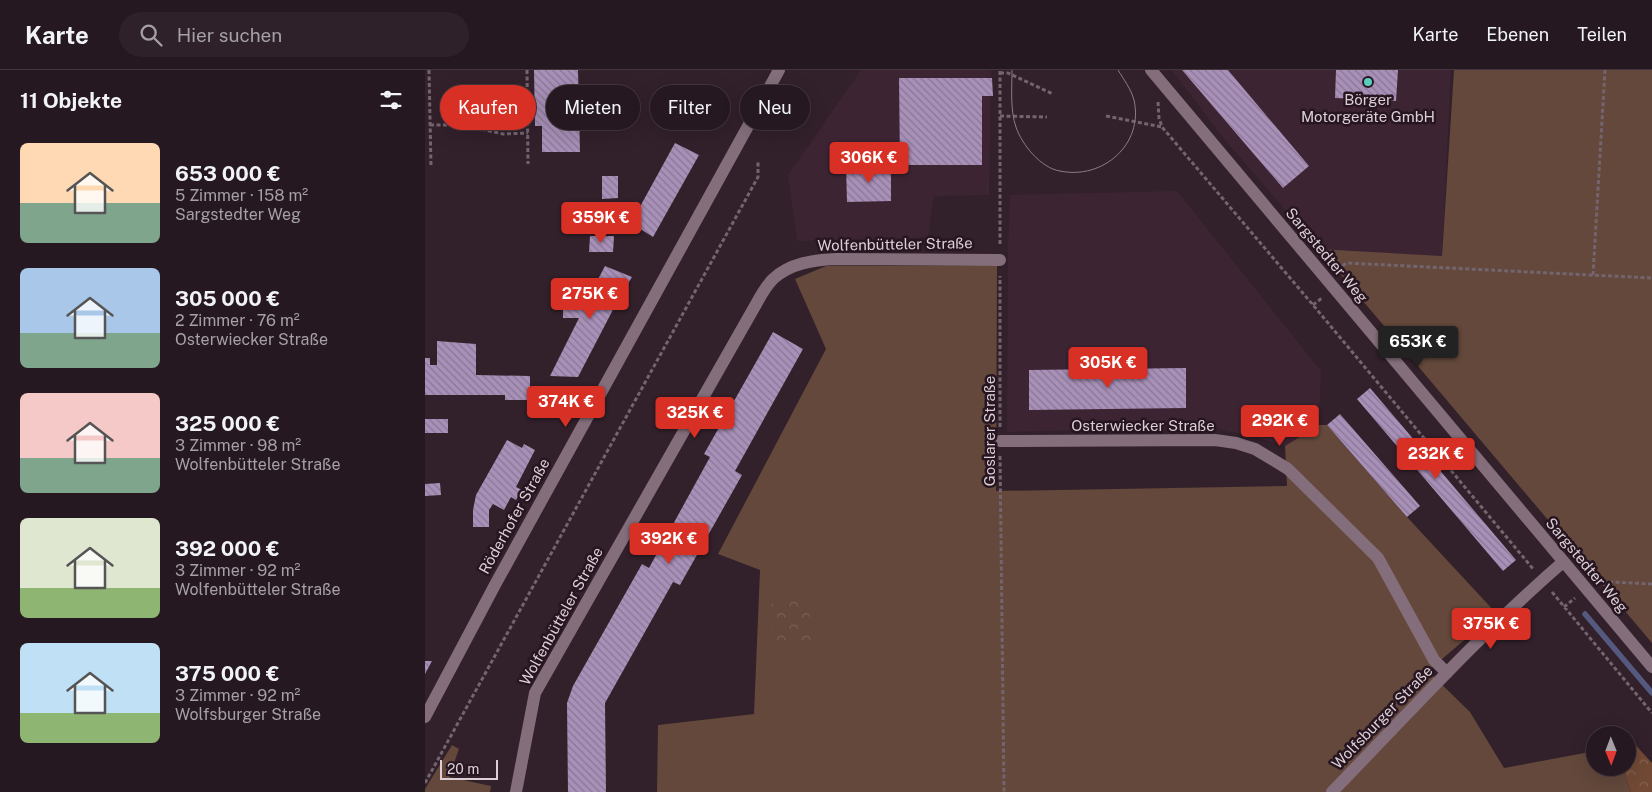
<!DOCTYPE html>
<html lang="de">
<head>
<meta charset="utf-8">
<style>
  body { margin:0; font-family:"Public Sans",sans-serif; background:#2e2129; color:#f1f3f6; height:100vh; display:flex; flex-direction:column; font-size:19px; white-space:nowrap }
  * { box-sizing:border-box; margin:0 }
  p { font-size:16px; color:#a4a0a5 }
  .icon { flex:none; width:28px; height:28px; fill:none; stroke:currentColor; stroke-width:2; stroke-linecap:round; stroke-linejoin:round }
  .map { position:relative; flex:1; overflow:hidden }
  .sheet { display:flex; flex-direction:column; background:#261820; width:425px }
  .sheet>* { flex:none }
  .top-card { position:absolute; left:15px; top:15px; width:475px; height:45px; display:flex; gap:10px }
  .needle { width:32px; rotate:179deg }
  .controls { position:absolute; left:1161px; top:656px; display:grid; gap:10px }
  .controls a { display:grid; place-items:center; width:50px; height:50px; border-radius:50%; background:#261820; box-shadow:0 5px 20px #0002,0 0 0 1px #42373e; font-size:25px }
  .scale { position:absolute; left:15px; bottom:12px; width:58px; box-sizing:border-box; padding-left:5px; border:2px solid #dbcfd5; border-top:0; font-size:14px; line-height:18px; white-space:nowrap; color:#dbcfd5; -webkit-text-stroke:4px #271621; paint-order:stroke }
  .price { position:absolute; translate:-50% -42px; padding:0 11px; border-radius:5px; background:#d93025; color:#fff; font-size:16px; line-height:32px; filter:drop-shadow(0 1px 2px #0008) }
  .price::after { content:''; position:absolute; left:50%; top:30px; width:15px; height:11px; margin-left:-8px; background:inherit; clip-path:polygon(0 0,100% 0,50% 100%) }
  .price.selected { background:#222; color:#fff }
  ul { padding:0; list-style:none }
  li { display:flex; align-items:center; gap:15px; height:125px; padding:0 20px }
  li span { display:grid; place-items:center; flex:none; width:140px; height:100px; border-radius:8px; color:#555 }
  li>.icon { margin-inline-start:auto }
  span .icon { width:60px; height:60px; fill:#fffc; stroke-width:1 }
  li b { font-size:21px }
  h2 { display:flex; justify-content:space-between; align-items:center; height:60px; padding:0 20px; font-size:21px }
  .tag { padding:0 18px; border-radius:22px; background:#261820; box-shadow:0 5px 20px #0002,0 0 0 1px #42373e; font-size:18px; line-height:45px }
  .tag.selected { background:#d93025; color:#fff }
  header { display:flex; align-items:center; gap:30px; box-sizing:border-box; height:70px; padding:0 25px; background:#261820; border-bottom:1px solid #42373e }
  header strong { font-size:24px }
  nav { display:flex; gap:28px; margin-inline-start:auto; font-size:18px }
  .search { width:350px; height:45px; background:#2e2129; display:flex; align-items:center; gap:12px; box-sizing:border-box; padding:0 18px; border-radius:28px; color:#a4a0a5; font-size:19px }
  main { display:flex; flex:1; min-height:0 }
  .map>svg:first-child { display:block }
  .built { fill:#3d2433 }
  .green { fill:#63483b }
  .forest { fill:url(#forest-crowns) }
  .park { fill:url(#park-crowns) }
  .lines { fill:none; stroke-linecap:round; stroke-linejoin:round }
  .stream { stroke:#555980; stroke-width:5.5 }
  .building { fill:url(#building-back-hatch) }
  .path { stroke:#74646d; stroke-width:3; stroke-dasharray:4 2.5; stroke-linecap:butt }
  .minor { stroke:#846e7b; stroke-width:12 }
  .tertiary { stroke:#846e7b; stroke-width:12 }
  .secondary { stroke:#846e7b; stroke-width:12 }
  .tram { stroke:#8b7d84; stroke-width:1 }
  .poi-dot { fill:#59cebf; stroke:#271621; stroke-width:2 }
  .labels { text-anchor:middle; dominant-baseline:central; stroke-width:5; stroke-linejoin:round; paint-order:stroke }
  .poi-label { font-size:15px; fill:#dbcfd5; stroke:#271621 }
  .street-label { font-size:15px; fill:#dbcfd5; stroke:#271621 }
</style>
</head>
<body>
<header>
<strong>Karte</strong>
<div class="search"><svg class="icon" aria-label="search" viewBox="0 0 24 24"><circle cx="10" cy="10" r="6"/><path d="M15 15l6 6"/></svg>Hier suchen</div>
<nav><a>Karte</a><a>Ebenen</a><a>Teilen</a></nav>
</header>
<main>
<section class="sheet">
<h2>11 Objekte<svg class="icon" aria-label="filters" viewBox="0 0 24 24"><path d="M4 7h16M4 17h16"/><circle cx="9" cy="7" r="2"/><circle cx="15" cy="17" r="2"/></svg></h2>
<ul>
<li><span style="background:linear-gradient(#ffd9b3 60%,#7fa58c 0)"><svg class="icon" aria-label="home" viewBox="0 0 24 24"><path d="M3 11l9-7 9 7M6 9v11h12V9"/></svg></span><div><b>653 000 €</b><p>5 Zimmer · 158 m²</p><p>Sargstedter Weg</p></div></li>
<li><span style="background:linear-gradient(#a9c7e8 65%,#7fa58c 0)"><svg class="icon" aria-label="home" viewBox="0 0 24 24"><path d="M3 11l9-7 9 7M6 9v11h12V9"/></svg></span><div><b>305 000 €</b><p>2 Zimmer · 76 m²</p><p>Osterwiecker Straße</p></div></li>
<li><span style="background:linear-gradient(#f6c9c9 65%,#7fa58c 0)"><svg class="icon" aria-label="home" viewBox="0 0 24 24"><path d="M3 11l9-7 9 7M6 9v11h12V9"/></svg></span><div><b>325 000 €</b><p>3 Zimmer · 98 m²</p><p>Wolfenbütteler Straße</p></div></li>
<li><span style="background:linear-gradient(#dfe7d0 70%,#8fb573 0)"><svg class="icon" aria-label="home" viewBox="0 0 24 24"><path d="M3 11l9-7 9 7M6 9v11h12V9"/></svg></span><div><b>392 000 €</b><p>3 Zimmer · 92 m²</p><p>Wolfenbütteler Straße</p></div></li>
<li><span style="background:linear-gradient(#bfe0f5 70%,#8fb573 0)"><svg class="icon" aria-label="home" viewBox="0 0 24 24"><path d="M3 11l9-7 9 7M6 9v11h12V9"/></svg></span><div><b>375 000 €</b><p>3 Zimmer · 92 m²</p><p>Wolfsburger Straße</p></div></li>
</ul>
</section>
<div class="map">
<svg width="1227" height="722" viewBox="0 0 1227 722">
  <defs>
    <pattern id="forest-crowns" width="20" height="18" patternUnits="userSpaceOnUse" patternTransform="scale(1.25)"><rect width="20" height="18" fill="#714935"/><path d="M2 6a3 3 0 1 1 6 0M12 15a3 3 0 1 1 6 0" fill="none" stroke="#856251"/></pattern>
    <pattern id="park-crowns" width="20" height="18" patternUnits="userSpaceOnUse" patternTransform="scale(1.25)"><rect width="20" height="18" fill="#63483b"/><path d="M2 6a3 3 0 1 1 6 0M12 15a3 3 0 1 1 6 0" fill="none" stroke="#796156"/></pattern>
    <pattern id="building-back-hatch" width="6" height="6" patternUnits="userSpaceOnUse" patternTransform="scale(1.25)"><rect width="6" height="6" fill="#a890b8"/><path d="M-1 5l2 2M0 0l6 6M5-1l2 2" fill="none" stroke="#897794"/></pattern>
  </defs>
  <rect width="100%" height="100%" fill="#32202a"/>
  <path class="built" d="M436 0H566L564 125 509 126 503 167 372 171 363 105Z
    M747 0H1026L1017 186 894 179 799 69Z
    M752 121 896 301 894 355 860 376 831 367 783 357 582 362 583 178 585 125Z"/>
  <path class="green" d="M1029 0H1227V573L894 179 1017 186Z
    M401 196H572L571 421 862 416 860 376 894 355H902L982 447 1071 543 1003 601 1045 642 1079 698 1170 681V698H1197L1206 722H232L233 655 329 644 335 500 293 484 401 279 370 209Z
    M27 675 34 679 24 707 66 716 65 722H0V719Z"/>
  <path class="forest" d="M1205 669 1227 693V722H1206L1197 698H1202L1203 670Z"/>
  <path class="park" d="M384 530 386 573 348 576 347 534Z"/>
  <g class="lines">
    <path class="stream" d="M1160 544 1227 623"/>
  </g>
  <path class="building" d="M109 0H153L155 82H117V56H110Z
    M757 0H803L884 96 858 118Z
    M911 0H973L971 31 953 30V37L931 36 932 29 910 28Z
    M474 8H567L568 26H557V95H475Z
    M250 73 274 85 228 167 206 153Z
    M421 96H466V131L422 132Z
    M177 106H193V128L177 129Z
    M165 166H189L188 182H164Z
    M180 196 207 207 196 225 197 226 194 233 192 232 153 307 125 306 154 248H138V240H147L148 216H153L162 221 164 218 168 219Z
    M348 262 378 279 310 401 317 405 255 515 248 512 180 633 181 722H143L142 633 148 616 217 494 224 498 285 387 279 384Z
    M12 271 51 274V305L105 306V330H80V325H0V288H5V295H12Z
    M761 298V338L604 340V300Z
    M945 318 1091 490 1078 501 932 329Z
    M915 344 995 436 982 447 902 355Z
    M0 349H23V363H0Z
    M82 370 97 378 99 374 110 380 91 417 97 420 91 430 86 427 79 440 68 434 64 440V457H48V440L51 425Z
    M15 413 16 425 0 426V414Z
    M0 591H7L0 604Z"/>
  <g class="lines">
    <path class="path" d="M4 0 6 96
      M102 0 103 94
      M575 3H583L628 24
      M733 32 734 48 737 57 888 235 1109 500
      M575 46 622 47
      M681 46 737 57
      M5 55H38L78 64 103 63
      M575 174V0
      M912 199 922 193 1227 208
      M1168 205 1180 0
      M888 235 897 228
      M575 357V206
      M575 386 579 722
      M1178 515 1188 512 1227 514
      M1127 522 1227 643
      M1139 537 1150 528
      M0 713 333 107V92"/>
    <path class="minor" d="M575 371 790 370 811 373 830 379 863 399 953 488 1009 590 1022 603
      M91 722 110 623 330 236C335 227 340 217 348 209 365 193 389 190 411 189L575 190
      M907 722C983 644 1056 563 1138 492"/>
    <path class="tertiary" d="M726 0 1227 597"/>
    <path class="secondary" d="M0 647 71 513 354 0"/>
    <path class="tram" d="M587 0C587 18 585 40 591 57 597 75 616 98 635 101 678 110 719 74 709 30 706 19 699 10 693 0"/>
  </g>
  <circle class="poi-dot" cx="943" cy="12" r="5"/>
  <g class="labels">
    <g class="poi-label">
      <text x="943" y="29">Börger<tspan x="943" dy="17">Motorgeräte GmbH</tspan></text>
    </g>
    <g class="street-label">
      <text transform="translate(470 174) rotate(-1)">Wolfenbütteler Straße</text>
      <text transform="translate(902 185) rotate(50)">Sargstedter Weg</text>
      <text x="718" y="355">Osterwiecker Straße</text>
      <text transform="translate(564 361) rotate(-90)">Goslarer Straße</text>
      <text transform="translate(89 446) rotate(-61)">Röderhofer Straße</text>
      <text transform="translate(1162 495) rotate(50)">Sargstedter Weg</text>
      <text transform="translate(136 546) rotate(-61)">Wolfenbütteler Straße</text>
      <text transform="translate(957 647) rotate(-46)">Wolfsburger Straße</text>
    </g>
  </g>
</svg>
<div class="controls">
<a><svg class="needle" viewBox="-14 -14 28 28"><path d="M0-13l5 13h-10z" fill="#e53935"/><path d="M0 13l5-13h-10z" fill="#a4a0a5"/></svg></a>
</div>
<div class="scale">20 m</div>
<b class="price" style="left:444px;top:114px">306K €</b>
<b class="price" style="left:176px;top:174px">359K €</b>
<b class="price" style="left:165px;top:250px">275K €</b>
<b class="price selected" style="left:993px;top:298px">653K €</b>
<b class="price" style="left:683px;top:319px">305K €</b>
<b class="price" style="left:141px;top:358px">374K €</b>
<b class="price" style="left:270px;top:369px">325K €</b>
<b class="price" style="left:855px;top:377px">292K €</b>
<b class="price" style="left:1011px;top:410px">232K €</b>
<b class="price" style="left:244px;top:495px">392K €</b>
<b class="price" style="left:1066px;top:580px">375K €</b>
<div class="top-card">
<a class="tag selected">Kaufen</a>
<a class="tag">Mieten</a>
<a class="tag">Filter</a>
<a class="tag">Neu</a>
</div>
</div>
</main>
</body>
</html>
